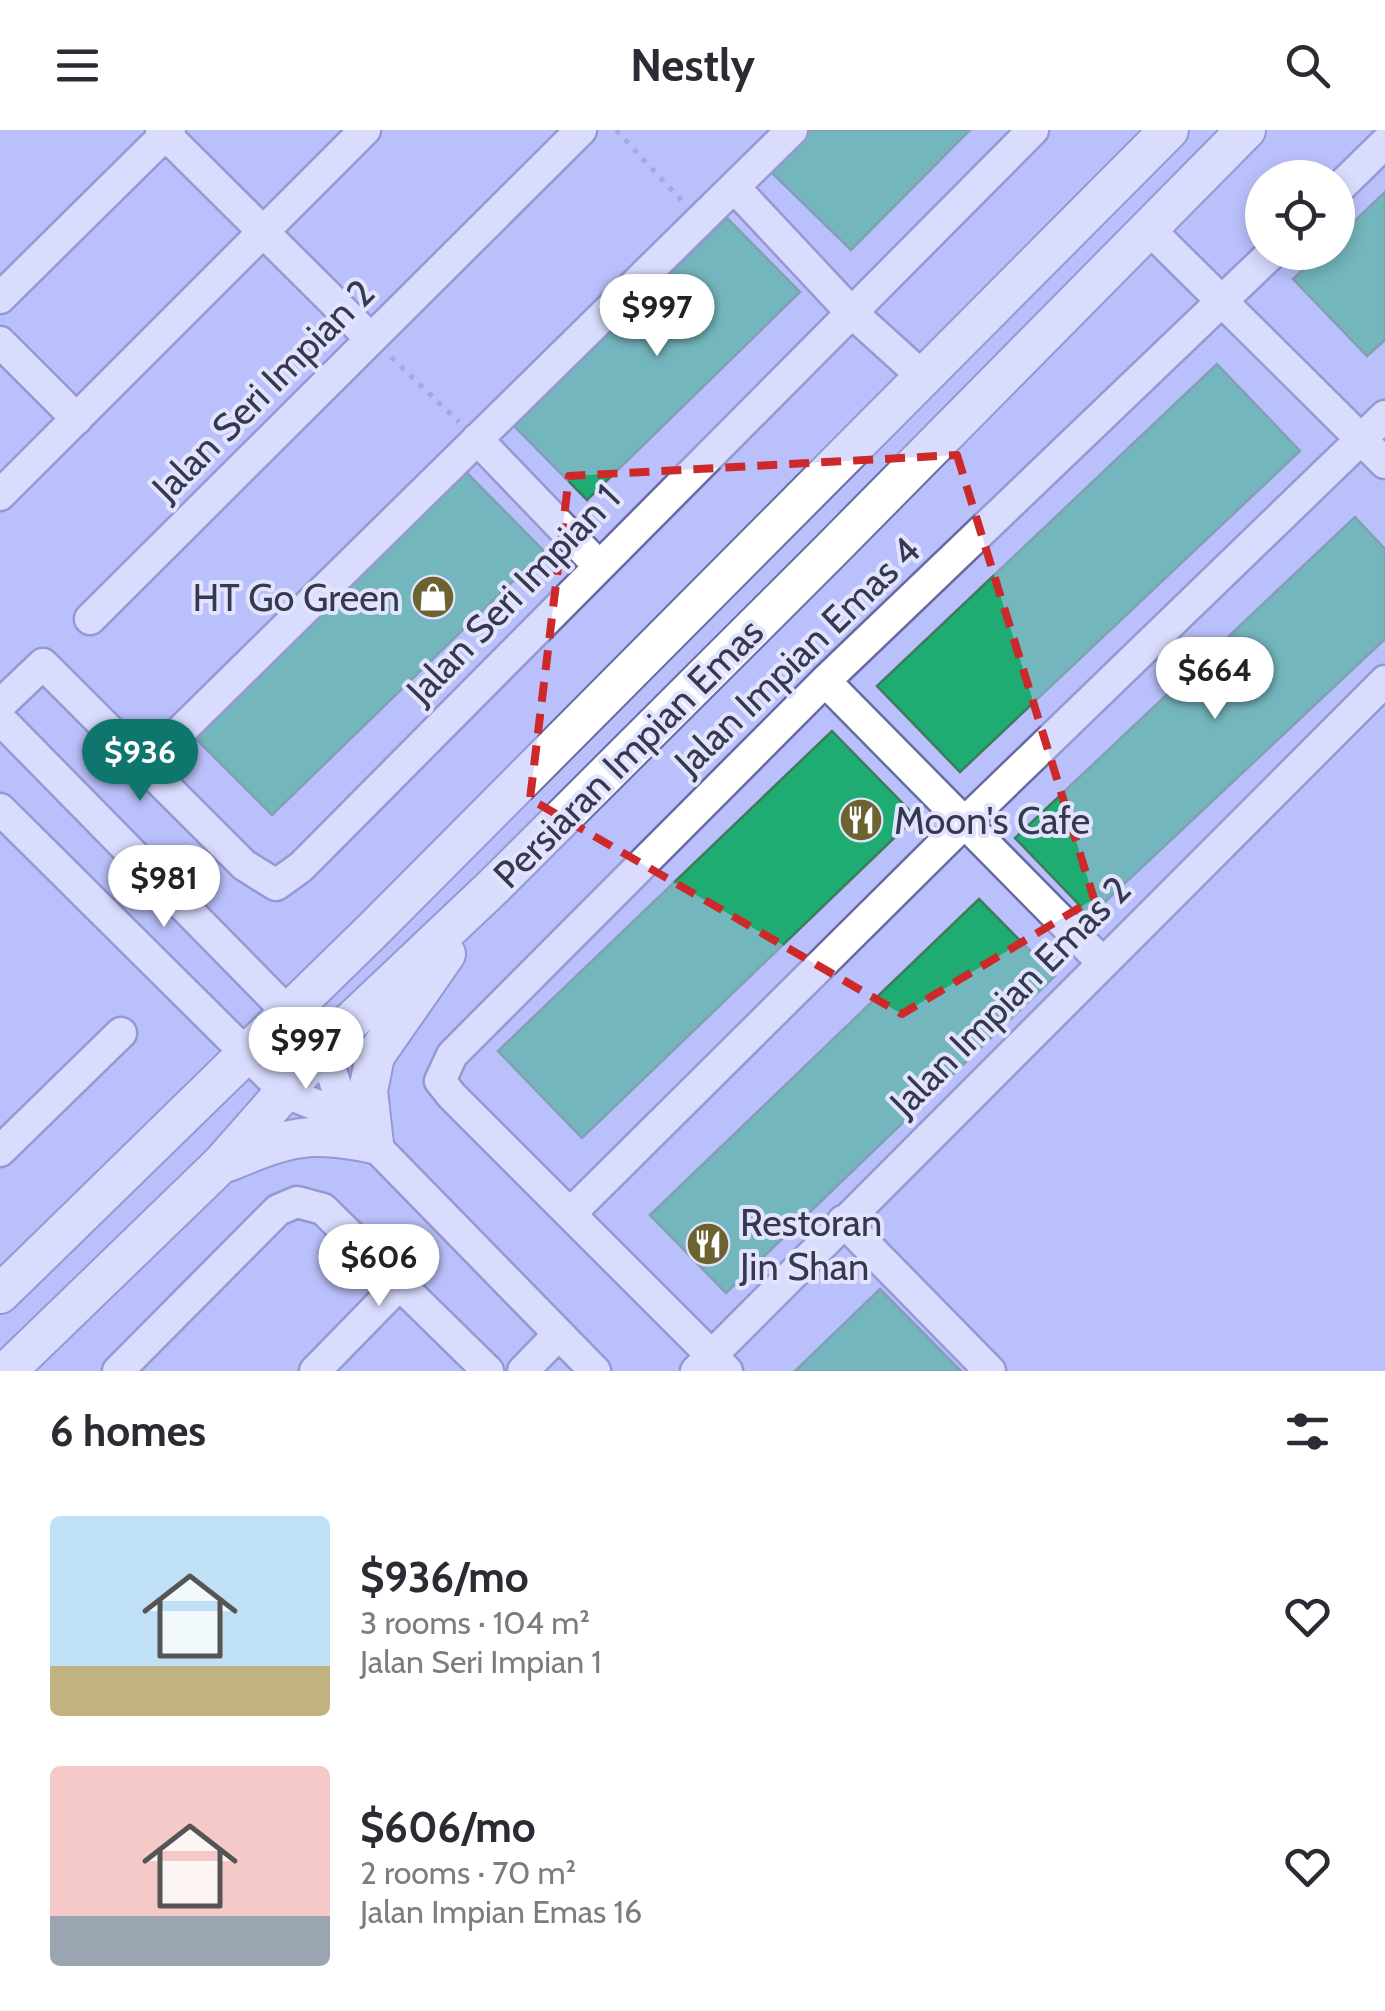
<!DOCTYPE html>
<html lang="en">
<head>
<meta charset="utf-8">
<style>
  body { margin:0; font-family:Cabin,sans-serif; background:#f7f7f7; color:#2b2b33; height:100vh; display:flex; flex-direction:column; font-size:38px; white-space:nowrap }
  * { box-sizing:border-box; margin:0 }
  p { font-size:32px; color:#7c7c81 }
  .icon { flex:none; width:55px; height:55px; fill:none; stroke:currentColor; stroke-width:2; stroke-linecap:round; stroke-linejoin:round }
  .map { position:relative; height:1241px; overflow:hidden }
  .drawer { display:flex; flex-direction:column; background:#fff; flex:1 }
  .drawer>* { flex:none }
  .controls { position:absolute; left:1245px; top:30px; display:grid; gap:20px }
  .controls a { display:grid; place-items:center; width:110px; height:110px; border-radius:50%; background:#fff; box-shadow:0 5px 15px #0003; font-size:50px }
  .price { position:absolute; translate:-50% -85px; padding:0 22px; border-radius:35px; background:#fff; color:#222; font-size:32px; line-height:65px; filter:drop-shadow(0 2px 5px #0008) }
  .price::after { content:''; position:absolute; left:50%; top:60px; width:30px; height:22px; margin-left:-15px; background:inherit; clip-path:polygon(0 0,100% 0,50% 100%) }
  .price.selected { background:#0f766e; color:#fff }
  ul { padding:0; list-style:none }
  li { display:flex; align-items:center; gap:30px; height:250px; padding:0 50px }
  li span { display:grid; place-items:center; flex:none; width:280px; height:200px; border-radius:10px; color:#555 }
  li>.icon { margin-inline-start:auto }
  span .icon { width:120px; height:120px; fill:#fffc; stroke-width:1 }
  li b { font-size:42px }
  h2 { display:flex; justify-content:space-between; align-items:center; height:120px; padding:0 50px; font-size:42px }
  header { display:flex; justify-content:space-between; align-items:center; height:130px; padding:0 50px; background:#fff; font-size:45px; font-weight:700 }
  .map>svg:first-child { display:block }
  .building { fill:#1fac72; stroke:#3d7b5b; stroke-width:2.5 }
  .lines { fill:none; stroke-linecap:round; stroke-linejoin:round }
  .minor-casing { stroke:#666ba0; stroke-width:35 }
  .major-casing { stroke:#666ba0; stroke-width:42 }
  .path { stroke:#8a8fbd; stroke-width:5; stroke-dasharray:5 8; stroke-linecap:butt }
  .minor { stroke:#fff; stroke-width:30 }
  .major { stroke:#fff; stroke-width:38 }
  .marked { fill:none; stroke:#ce292a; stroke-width:8; stroke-dasharray:20 12; stroke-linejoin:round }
  .labels { text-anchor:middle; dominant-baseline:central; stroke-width:8; stroke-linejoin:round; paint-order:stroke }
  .street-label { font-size:38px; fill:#35384f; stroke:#e1e4fc }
  .poi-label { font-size:38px; fill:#35384f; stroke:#e1e4fc; text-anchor:start }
</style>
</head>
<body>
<header><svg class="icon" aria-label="menu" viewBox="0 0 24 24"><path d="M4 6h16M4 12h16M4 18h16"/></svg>Nestly<svg class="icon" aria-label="search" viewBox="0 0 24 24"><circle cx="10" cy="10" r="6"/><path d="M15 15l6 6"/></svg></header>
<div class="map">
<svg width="1385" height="1241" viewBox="0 0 1385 1241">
  <rect width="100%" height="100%" fill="#bac0fb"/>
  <path class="building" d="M808 0H970L851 120 768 39Z
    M1385 62V210L1367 226 1293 149 1321 122H1338V107Z
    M727 88 800 162 587 370 514 296Z
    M1217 234 1300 321 960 642 877 556Z
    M465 341 544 421 272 685 193 606Z
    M1355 387 1385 419V509L1090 786 1015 708Z
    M832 601 916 687 582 1008 498 921Z
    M979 769 1055 846 726 1163 650 1085Z
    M880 1159 961 1241H795Z"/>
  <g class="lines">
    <g class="minor-casing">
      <path id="minor" d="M161 0 370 208
        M734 57 849 180 923 247
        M1338 59 1385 13
        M1149 99 1385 333
        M0 168 170 0
        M0 212 77 289
        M477 309 597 434
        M0 365 365 0
        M90 489 581 0
        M825 551 1101 831
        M0 575 43 534 244 735 276 755 301 737 1033 0
        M0 589 323 918 347 987 595 1241
        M145 636 792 0
        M0 679 286 963 347 987
        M0 1021 121 903
        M571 1083 963 694 1385 286
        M843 1091 990 1241
        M118 1241 278 1080 297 1072 323 1079 488 1241
        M315 1241 398 1156
        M523 1241 558 1205
        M696 1241 1385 551
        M727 1241 452 966 440 951 452 925 825 551 1273 122"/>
    </g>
    <g class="major-casing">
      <path id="major" d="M228 1032C291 1006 306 1001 374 1014L368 961 375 926 446 824
        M0 1164 375 798 1169 0
        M7 1241 221 1034 323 918 493 757 829 422 1246 0"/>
    </g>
    <path class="path" d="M616 0 682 71
      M391 227 459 292"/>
    <use href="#minor" class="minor"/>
    <use href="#major" class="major"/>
  </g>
  <path d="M0 0H1385V1241H0ZM957 325 1094 769 902 884 530 669 569 346Z" fill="#bac0fb" fill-opacity=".55" fill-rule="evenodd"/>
  <path class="marked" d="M957 325 1094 769 902 884 530 669 569 346Z"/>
  <defs>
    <g id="shop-disc" transform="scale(2.25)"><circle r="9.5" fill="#6c6330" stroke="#e1e4fc"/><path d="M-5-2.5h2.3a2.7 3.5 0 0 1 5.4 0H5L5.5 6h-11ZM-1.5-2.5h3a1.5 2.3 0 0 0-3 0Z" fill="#fff"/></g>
    <g id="restaurant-disc" transform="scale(2.25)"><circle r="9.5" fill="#6c6330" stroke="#e1e4fc"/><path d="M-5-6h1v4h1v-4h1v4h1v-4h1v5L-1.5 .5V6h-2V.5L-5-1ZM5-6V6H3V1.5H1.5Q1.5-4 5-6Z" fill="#fff"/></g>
  </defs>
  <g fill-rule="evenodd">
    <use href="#shop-disc" x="433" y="467"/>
    <use href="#restaurant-disc" x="861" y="690"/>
    <use href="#restaurant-disc" x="708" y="1114"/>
  </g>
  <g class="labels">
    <g class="street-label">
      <text transform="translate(263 260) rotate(-45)">Jalan Seri Impian 2</text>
      <text transform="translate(513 464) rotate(-46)">Jalan Seri Impian 1</text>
      <text transform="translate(797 526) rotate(-44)">Jalan Impian Emas 4</text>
      <text transform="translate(628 623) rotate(-45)">Persiaran Impian Emas</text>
      <text transform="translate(1010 866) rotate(-45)">Jalan Impian Emas 2</text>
    </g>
    <g class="poi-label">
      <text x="400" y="467" text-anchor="end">HT Go Green</text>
      <text x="894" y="690">Moon's Cafe</text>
      <text x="740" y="1092">Restoran<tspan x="740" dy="44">Jin Shan</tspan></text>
    </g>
  </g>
</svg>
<div class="controls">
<a><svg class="icon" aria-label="locate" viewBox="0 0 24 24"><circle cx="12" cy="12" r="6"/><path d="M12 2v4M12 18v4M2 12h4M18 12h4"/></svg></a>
</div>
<b class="price" style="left:657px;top:229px">$997</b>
<b class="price" style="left:1215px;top:592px">$664</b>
<b class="price selected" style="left:140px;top:674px">$936</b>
<b class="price" style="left:164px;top:800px">$981</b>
<b class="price" style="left:306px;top:962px">$997</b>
<b class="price" style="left:379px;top:1179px">$606</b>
</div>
<section class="drawer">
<h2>6 homes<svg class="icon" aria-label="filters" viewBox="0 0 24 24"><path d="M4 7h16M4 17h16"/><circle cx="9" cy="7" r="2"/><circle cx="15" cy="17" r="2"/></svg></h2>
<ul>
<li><span style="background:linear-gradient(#bfe0f5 75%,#c2b280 0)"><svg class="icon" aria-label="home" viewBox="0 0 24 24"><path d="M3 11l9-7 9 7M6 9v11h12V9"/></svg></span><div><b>$936/mo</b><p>3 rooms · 104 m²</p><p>Jalan Seri Impian 1</p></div><svg class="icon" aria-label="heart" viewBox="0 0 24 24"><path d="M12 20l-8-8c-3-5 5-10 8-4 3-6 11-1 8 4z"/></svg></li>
<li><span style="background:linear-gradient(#f6c9c9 75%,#9aa5b1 0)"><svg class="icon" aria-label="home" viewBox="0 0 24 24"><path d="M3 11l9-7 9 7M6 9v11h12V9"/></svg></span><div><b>$606/mo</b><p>2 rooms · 70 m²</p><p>Jalan Impian Emas 16</p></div><svg class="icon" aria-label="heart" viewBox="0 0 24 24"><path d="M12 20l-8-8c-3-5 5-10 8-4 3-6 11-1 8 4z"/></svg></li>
</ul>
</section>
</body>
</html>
